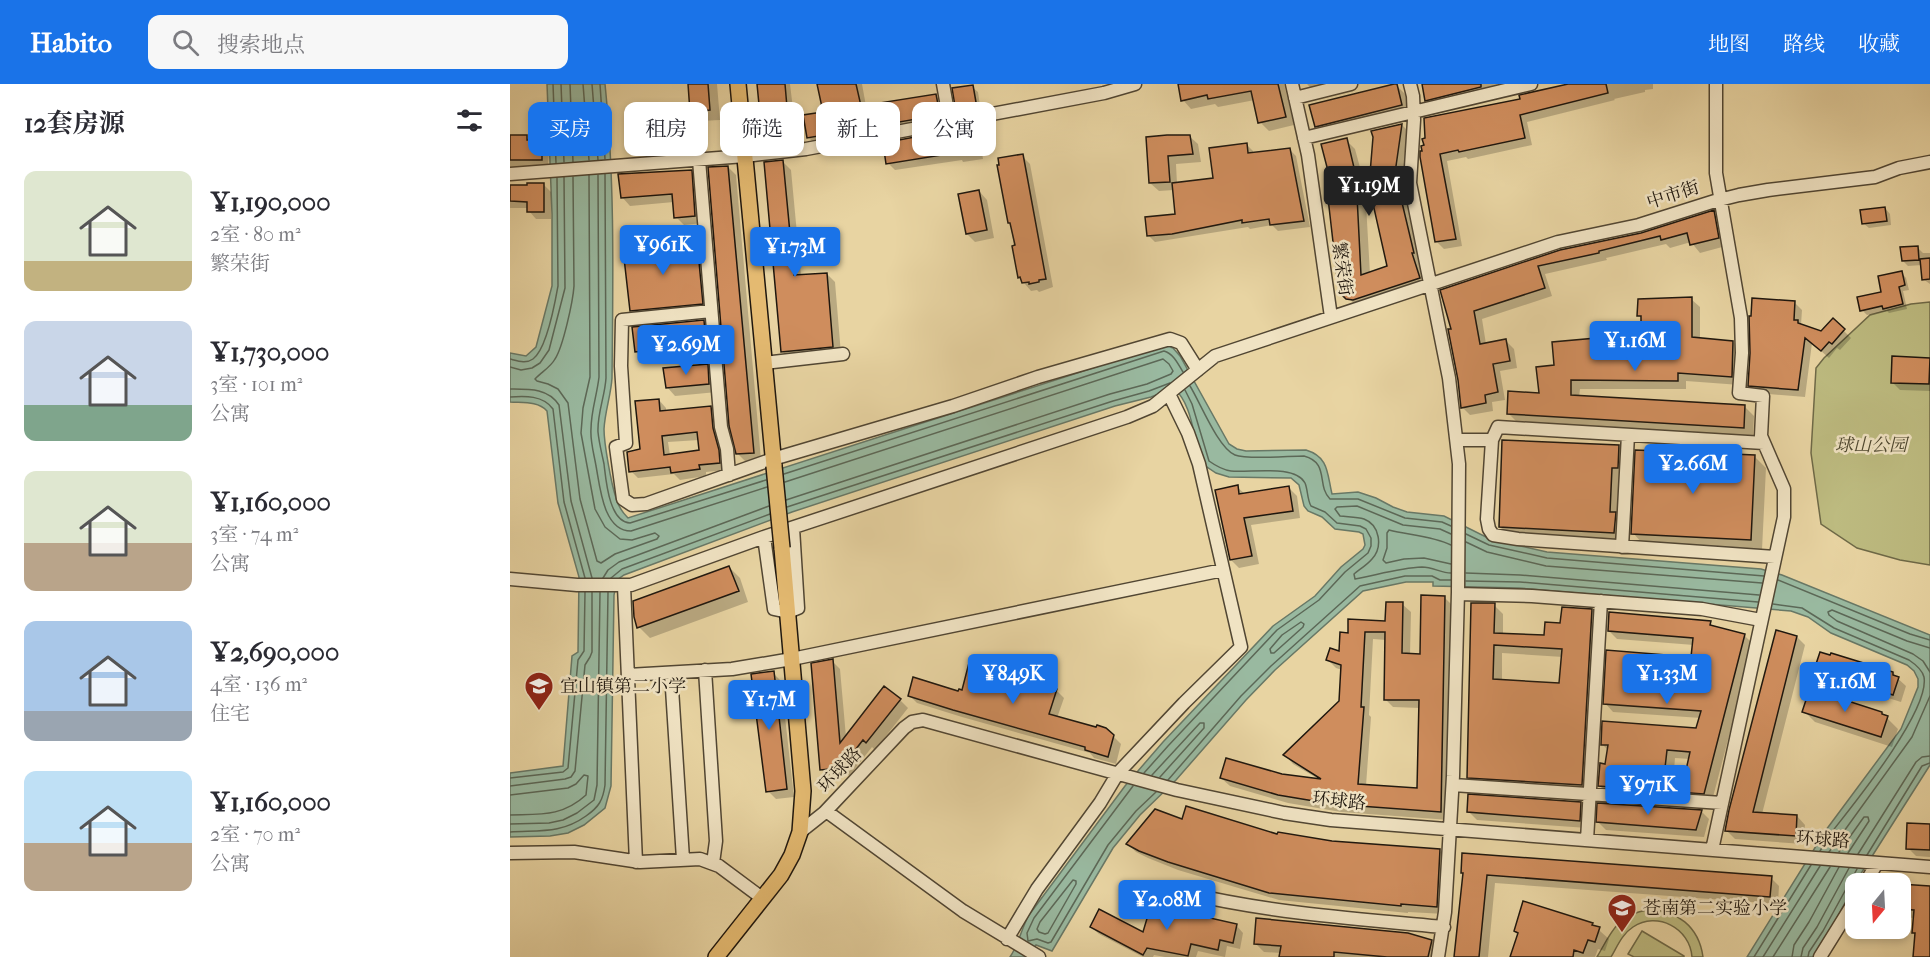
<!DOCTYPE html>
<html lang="zh">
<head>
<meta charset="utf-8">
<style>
  body { margin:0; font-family:"IM FELL French Canon","Noto Serif SC",serif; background:#f7f7f7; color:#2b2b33; height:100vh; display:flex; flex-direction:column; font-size:22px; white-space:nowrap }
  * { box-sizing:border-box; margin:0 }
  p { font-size:20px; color:#7c7c81 }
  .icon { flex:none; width:33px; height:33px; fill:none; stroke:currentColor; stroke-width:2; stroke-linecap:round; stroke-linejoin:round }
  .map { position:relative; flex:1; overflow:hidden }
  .details { display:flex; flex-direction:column; background:#fff; width:510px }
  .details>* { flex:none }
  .guide { position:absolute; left:18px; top:18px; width:570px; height:54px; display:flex; gap:12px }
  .needle { width:39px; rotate:198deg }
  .tools { position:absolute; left:1335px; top:789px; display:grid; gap:12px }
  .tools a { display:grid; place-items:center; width:66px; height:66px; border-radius:12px; background:#fff; box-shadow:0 3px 9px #0003; font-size:30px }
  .price { position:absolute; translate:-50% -51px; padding:0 14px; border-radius:6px; background:#1a73e8; color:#fff; font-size:20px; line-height:39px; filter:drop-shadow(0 2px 3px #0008) }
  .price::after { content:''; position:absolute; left:50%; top:36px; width:18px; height:14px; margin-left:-9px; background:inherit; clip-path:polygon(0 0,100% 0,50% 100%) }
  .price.selected { background:#222; color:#fff }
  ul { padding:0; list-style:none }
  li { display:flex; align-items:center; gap:18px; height:150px; padding:0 24px }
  li span { display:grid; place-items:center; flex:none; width:168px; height:120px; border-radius:12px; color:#555 }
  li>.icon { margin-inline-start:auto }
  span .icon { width:72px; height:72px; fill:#fffc; stroke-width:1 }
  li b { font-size:26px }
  h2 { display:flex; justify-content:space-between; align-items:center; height:72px; padding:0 24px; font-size:26px }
  .tag { padding:0 21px; border-radius:12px; background:#fff; box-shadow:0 3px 9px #0003; font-size:21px; line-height:54px }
  .tag.selected { background:#1a73e8; color:#fff }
  header { display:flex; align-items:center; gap:36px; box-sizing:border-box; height:84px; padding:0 30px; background:#1a73e8; color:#fff }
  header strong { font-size:28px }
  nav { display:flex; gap:33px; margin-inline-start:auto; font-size:21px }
  .search { width:420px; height:54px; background:#f7f7f7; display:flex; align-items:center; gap:15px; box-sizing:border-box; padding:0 21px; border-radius:12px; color:#7c7c81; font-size:22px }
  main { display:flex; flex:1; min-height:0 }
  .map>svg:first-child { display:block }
  .green { fill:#bdbb80; stroke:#6e6947; stroke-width:1.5 }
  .water { fill:#99b9a0; stroke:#687866; stroke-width:1.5 }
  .shadow { fill:#0003; fill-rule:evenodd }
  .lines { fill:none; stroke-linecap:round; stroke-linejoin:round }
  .shore { stroke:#5c6857; stroke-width:1.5 }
  .building { fill:#cf8d5d; stroke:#1f170e; stroke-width:1.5; fill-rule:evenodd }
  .minor-casing { stroke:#514633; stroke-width:15 }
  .major-casing { stroke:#1f170e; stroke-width:18 }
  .minor { stroke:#f0e3c3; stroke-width:12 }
  .major { stroke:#e4ba71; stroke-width:15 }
  .major-bridge-casing { stroke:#1f170e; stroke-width:18; stroke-linecap:butt }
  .major-bridge { stroke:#e4ba71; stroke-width:15 }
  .labels { text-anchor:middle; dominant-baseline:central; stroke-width:5; stroke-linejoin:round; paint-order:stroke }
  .street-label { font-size:18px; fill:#1f170e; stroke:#f0e3c3 }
  .park-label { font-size:18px; font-style:italic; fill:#4e4830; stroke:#f0e3c3 }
  .poi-label { font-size:18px; fill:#1f170e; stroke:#f0e3c3; text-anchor:start }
</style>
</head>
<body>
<header>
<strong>Habito</strong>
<div class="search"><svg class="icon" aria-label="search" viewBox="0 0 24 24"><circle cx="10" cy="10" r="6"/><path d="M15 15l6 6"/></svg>搜索地点</div>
<nav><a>地图</a><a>路线</a><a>收藏</a></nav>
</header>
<main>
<section class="details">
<h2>12套房源<svg class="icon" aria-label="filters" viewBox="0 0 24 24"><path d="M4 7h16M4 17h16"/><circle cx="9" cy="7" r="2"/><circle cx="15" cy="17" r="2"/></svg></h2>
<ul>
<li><span style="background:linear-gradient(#dfe7d0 75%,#c2b280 0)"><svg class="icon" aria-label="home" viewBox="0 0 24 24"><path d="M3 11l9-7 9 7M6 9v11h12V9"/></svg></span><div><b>¥1,190,000</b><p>2室 · 80 m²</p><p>繁荣街</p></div></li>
<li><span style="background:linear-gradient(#c9d6e8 70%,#7fa58c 0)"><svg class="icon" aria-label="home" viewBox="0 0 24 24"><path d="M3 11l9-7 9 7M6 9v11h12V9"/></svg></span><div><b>¥1,730,000</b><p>3室 · 101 m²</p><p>公寓</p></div></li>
<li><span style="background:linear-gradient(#dfe7d0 60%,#b9a48a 0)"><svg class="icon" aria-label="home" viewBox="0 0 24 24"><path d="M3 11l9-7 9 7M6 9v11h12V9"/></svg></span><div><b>¥1,160,000</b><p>3室 · 74 m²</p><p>公寓</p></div></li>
<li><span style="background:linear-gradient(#a9c7e8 75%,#9aa5b1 0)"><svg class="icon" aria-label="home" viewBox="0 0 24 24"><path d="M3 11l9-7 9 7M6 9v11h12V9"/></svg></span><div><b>¥2,690,000</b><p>4室 · 136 m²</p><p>住宅</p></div></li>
<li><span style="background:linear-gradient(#bfe0f5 60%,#b9a48a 0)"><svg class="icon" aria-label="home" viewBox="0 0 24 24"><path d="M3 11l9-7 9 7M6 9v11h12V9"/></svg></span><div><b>¥1,160,000</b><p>2室 · 70 m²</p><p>公寓</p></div></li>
</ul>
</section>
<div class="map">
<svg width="1420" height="873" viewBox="0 0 1420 873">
  <rect width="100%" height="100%" fill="#e8d4a2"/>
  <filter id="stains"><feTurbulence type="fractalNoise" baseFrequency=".00333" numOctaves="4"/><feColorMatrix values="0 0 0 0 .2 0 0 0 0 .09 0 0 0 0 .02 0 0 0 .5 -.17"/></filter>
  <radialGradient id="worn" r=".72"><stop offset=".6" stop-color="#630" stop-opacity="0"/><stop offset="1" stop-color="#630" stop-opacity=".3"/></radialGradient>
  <path class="green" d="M1420 218V481L1390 476 1347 464 1311 440 1301 369 1306 284 1314 274 1360 231 1401 220Z
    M1137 826C1167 825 1189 843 1193 873H1182C1180 844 1147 827 1123 843 1112 850 1107 863 1101 873H1087C1101 849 1107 831 1137 826Z
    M1132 847 1174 872V873H1124L1118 870Z"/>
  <path class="water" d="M37 0H95C105 98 103 196 102 294 101 311 95 327 94 345 94 359 101 399 106 414 108 422 112 428 118 434L654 261 663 264 670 272 719 360 727 365 736 367 796 366C819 373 817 389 822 410L848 408 866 414 883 423 897 428 934 432 980 455 1037 468 1251 485 1272 491 1420 551V681L1352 788 1318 850 1303 873H1237L1316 746 1391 645 1408 603V595L1404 587 1397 581 1321 549 1298 533 1281 527 1009 504 923 502V498H896L853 507 765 586 736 616 666 696 630 731 603 764 542 867 526 861 517 873H500C509 860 511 845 519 831L615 702 653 658 763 542 805 512 831 483 853 465 855 461 853 450 849 448 825 445 812 433 798 427 794 422 789 401 781 394 719 393 706 389 694 381C682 357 685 324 664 304L641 313 605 322 282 428 114 491 107 496 104 511 101 702 95 724 74 741 58 749 40 752 0 753V689L53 682 62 572 68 568 69 493 48 419 37 327C28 317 13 319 0 318V269L16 272 26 263 42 202V130Z"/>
  <path class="shadow" d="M179 0H207L210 36 192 37 182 27Z
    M248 0H280L288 66 262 69 254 61Z
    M309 0H352L356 22 426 12 434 20 437 39 307 62 299 54 314 29Z
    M669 0H774L784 41 759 47 750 38 745 16 708 23 705 20 681 25 673 16Z
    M797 0H850L807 11Z
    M913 0H1007L928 27 917 16Z
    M1064 0H1143V5L1135 6V8L1104 15 1105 16 1017 38 1022 61 958 75 956 73 937 77 952 162 934 165 927 158 911 73 1011 16Z
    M886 1 897 12 902 32 817 53 806 42Z
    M462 3 468 8 471 29 453 33 448 28Z
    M892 41 901 50 894 98 881 101 898 117 918 204 850 225 833 209 827 115 836 56 845 65 855 102 860 190 879 183 860 102Z
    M462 44 469 51 473 75 453 78 452 76 385 86 378 79Z
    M679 52 688 60 691 78 666 80 667 100 705 95 736 60 743 67V70L779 65 786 72 800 143 768 147 762 141 740 145 738 143 645 158 639 152 666 131 664 106 649 107 640 99 638 54Z
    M0 53H16L21 57H32L39 64 38 83H0Z
    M512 72 520 80 543 203 529 208 527 206 521 207 509 193 491 82Z
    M273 78 281 86 291 192 317 190 325 198 331 270 280 275 272 267Z
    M218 83 226 91 251 376 235 377 227 369Z
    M181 88 189 96 193 139 174 141 166 133 164 118 120 122 112 113Z
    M33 100 41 108V135H26L19 127V124H0V102Z
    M469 107 477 116 484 154 465 158 457 150Z
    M1375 124 1380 130 1381 141 1359 144 1353 139Z
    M1204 128 1211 136 1216 162 1190 169 1181 158 1160 164 1156 160 1096 174 1097 176 1035 190 1042 212 972 235 976 260 996 257 1004 265 1007 284 990 287 995 316 982 318 983 327 960 331 952 323 942 246 932 207 1131 151Z
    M187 158 198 169 203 230 132 237 121 226Z
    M1407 163 1413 169H1420V200L1413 195 1412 181 1398 182 1393 177Z
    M1391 188 1396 194 1399 206 1393 207 1397 225 1379 229 1377 227 1357 231 1352 226 1373 209Z
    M1181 215 1190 223V256L1223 258 1232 267 1230 301 1176 297V305H1070L1069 313 1235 323 1244 332 1243 352 1007 338 998 329 1031 310 1046 283 1132 252V235L1129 231Z
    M1285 219 1292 226 1291 241 1312 249 1323 236 1341 254 1330 266 1327 264 1319 274 1302 259 1295 313 1247 309 1239 301Z
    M193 238 204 249 206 270 137 278 126 267Z
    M1420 276V307L1390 306 1382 298Z
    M197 281 205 289 207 308 165 312 157 303Z
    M149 316 156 324V328L200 324 208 331 216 386 196 388V392L170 396 164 390 128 394 121 387 131 366ZM189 356 190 367 160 371 158 358Z
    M1109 363 1120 374 1115 459 1001 454 990 443Z
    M1245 373 1256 384 1252 466 1133 460 1123 449Z
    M727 403 735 410 779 404 787 412 790 434 741 441 749 480 729 484 721 476Z
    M219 483 230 494 238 518 140 554 129 543Z
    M934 513 943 522 939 736 831 728 778 719 720 702 711 694 772 691 810 696 783 680 775 671 831 618 832 586 826 584 818 576 830 569 839 550 877 539 892 520 901 528 900 571H911ZM863 555 876 556 875 615 883 623 910 624 908 706 856 702 861 633 859 631Z
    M984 521 993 530V551L1036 553 1052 540 1082 526 1091 535 1080 710 967 702 958 693ZM992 569 1053 573 1051 601 992 597Z
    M1200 539 1205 544 1234 551 1243 560 1202 717 1098 710 1090 702 1099 667 1092 660 1188 646 1191 634 1103 628 1095 619 1182 574 1184 561 1107 555 1099 547ZM1165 674 1180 675 1177 687 1164 686Z
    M1287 553 1295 561 1252 730 1287 732 1295 741 1293 760 1225 755 1217 747Z
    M322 577 330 585 336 653 390 616 398 624 365 666 362 663 340 691 319 693 311 685Z
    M1306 586 1383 590 1396 602 1391 618 1314 594Z
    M263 589 271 597 284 713 266 715 258 707Z
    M530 597 536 603 546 606 554 614 547 634 603 652 611 660 606 680 584 674 580 669 452 633 407 619 399 611 449 609Z
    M1294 627 1377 634 1388 645 1382 663 1305 638Z
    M1070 719 1078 727 1077 744 967 736 959 728Z
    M1191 727 1199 735 1194 753 1096 746 1088 738Z
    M673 736 822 759 930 767 938 775 935 830 898 828V829L769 816 668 786 638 774 626 768 618 760Z
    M1399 741 1420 742V773L1406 772 1398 764Z
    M952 789 1261 794 1269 802 1268 820 985 799 978 873H946L954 791Z
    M1390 801 1420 804V873H1404L1407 852 1404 849 1405 834 1390 833Z
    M661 829 726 841 733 849 730 865 717 862 715 873 688 867 686 873H655L644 871 643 873H633L589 850 581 843 633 850Z
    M1082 840 1099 855 1095 867 1088 865 1085 873H1001L1009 850 1005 847Z
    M922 857 930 866 928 873H770L771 869 754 868 745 859Z"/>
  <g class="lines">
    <path class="shore" d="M43 0 46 79
      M51 0 54 78
      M60 0 63 78
      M73 0 79 76
      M82 0 88 76
      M90 0 95 75
      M95 90 96 294C95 312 87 330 88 348 89 359 92 370 94 380 96 396 99 438 120 439L256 396
      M88 91 89 293C87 311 81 327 81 345 80 357 84 370 86 382 90 402 93 447 121 447L257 403
      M63 93 64 202C63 217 53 263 45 275 40 284 31 288 25 295L27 297 38 300 48 305 58 319 70 415 87 477 91 479 105 470 147 455 149 452 145 449 122 456 110 455 95 443 85 425 71 349 73 324 80 293 79 91
      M0 275C8 277 16 280 23 275 37 265 45 219 48 202L47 94
      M0 283 11 286 22 284 30 279 39 266 55 204 54 93
      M680 302C690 318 708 364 725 371 737 376 779 372 794 372 820 379 806 401 820 415H848L895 434 932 438 941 442
      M0 305C19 305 38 304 49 321L61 417 82 494
      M0 313C15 312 33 311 43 325L54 418 75 494
      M274 390 654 267C664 270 668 280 673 288
      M275 398 653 275 659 280 663 287 661 290 637 300 600 310 276 416
      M277 423 603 317 639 307 660 299
      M956 450 979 461 1037 474 1254 492
      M956 458 977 468 1036 482 1252 499
      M941 480 914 474 894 475 876 479 873 476 877 464V449L879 446C899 451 923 452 941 461
      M941 489C931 489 923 483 912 483 889 484 867 491 845 495L844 490C850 485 857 481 862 475 873 463 870 441 854 435 847 433 838 433 830 432L825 425 827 423 847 422 893 441 930 445 941 450
      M956 489 1010 491 1249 511
      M93 494 98 486 109 478 259 422
      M101 494 112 485 260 430
      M1268 496 1400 550 1420 556
      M956 497 1010 498 1248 518
      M1263 520 1292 524 1324 544 1399 576C1405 580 1412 585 1414 593 1420 627 1343 721 1321 749L1310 767
      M791 538 794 540 793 543 764 569H761L760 565 772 551Z
      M1420 564 1397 557 1322 526 1318 528 1319 531 1327 537 1403 570 1413 577 1420 588
      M634 689 658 662 767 546 809 516 835 488 858 469 861 462V454L856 445 850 442 827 439 815 428 801 422C797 415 798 406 795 399 785 380 740 389 721 387 713 386 706 382 699 377L682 320 675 306
      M642 691 690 639H694V644L650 693
      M0 694 53 688 58 684 68 576 74 567 75 508
      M658 696 731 612 761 582 850 502 895 492H922L930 496H941
      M0 702 55 695 61 693 65 687 75 581 80 573 82 568V508
      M623 702 524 834 517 849 518 857 527 855 538 859 541 858 598 761 626 727 646 708
      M0 711 58 704 66 700 74 691 78 692 76 711C52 733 30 730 0 731
      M0 740 39 739 53 736 67 729 84 716 87 701 90 508
      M0 748C29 746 51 750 76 732 89 723 93 716 95 701L98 508
      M1319 768 1402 653 1420 612
      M1329 768 1354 733H1358L1359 737 1338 769
      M1348 770 1406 678 1412 673 1420 672
      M1357 771 1412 682 1420 679
      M563 796 566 797V800L538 849 535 850 529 848 527 845 530 838Z
      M1244 873 1301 781
      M1253 873 1310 782
      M1263 873 1320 783
      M1282 873 1284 861 1299 838 1329 783
      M1291 873 1293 864 1307 843 1339 784
      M1298 873 1299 868 1313 847 1347 785"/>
  </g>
  <path class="building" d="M178 0H198L200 26 180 28Z
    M247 0H275L280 58 253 62Z
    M307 0H346L351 22 426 10 430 31 297 54 293 31 313 28Z
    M668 0H768L776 33 748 39 741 7 698 15 697 11 671 17Z
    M884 0H887L892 21 805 43 799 21Z
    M912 0H971V3L915 17Z
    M1058 0H1096L1098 9 1010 31 1015 54 949 68 948 66 930 70 946 155 925 158 910 73V67H912L911 62 914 61 912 55 915 54 914 34 1010 15 1009 11Z
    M463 1 467 24 446 28 442 4Z
    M892 40 885 89 873 92 889 106 904 169H902L910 194 843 216 836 215 831 210 827 193 818 114H825L811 60 837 54 846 92 851 191 877 182 859 102 863 53 861 47Z
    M463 42 467 68 445 71 444 69 376 80 373 59Z
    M0 51H17V56H32V76H0Z
    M657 51H680L683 70 658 72 660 98 639 99 636 53Z
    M737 59 738 69 780 64 794 137 760 141 759 135 732 139V136L662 150 637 152 635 133 665 130 662 99 703 94 699 64Z
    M513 70 536 195 529 196V198L519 200V198L512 199 510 193 508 194 502 162 505 161 500 139H498L487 81H489L488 74Z
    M273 76 284 191 317 189 323 263 271 268 254 78Z
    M218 82 244 369 226 370 219 342 198 83Z
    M182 86 185 132 164 134 162 110 111 114 108 90Z
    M17 99H34V128H17V118L0 117V101H17Z
    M469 106 477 146 456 150 448 110Z
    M1375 123 1377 137 1352 140 1350 126Z
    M1204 126 1209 154 1180 161 1177 149 1151 156 1150 152 1089 167V169L1028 182 1035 204 964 227 970 260 996 255 1000 277 983 280 988 308 975 311 976 319 951 324 948 296 938 245H941L930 206 1050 166 1131 149Z
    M187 157 193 220 120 227 113 165Z
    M1408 162 1409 176 1392 177 1390 163Z
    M1420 174V195L1412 196 1410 175Z
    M1392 187 1395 201 1389 203 1393 220 1373 225 1372 222 1350 227 1347 213 1371 208 1368 192Z
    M1182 213V253L1223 257 1222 293 1168 289V297L1061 296V311L1235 321 1234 344 997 330 998 307 1029 309 1026 283 1044 281 1042 258 1131 250V232H1127L1128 215Z
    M1242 214 1285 217 1284 236H1288V239L1311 247 1323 234 1335 245 1322 260 1319 258 1311 267 1295 254 1288 306 1238 302 1240 269 1239 232H1241Z
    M194 236 196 260 125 268 122 243Z
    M1382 272 1420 274 1419 300 1381 299Z
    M198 280 199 300 156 304 153 284Z
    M149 315 150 327 201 322 203 344 209 366 210 379 189 381 190 385 161 389 160 383 119 388 117 368 130 365 125 317ZM187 348 189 366 154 371 152 352Z
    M992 356 1109 361 1108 384H1102L1100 428H1106L1104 449 989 443Z
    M1125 366 1245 371 1241 456 1121 450Z
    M728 401 729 410 779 402 783 427 734 434 742 472 720 476 705 406Z
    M219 482 229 507 127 544 124 533 123 517Z
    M911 511 935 512 931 728 822 720 768 711 710 694 716 674 772 690 811 695 773 671 829 617 831 581 816 576 820 564 829 567 830 548 838 549V535L875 537 876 518H893L892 569 910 570ZM855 548H875L874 616H909L907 704 848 700 854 623H851Z
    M961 519H985L984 549 1034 551 1035 538 1050 539 1052 523 1082 525 1072 701 957 694ZM984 561 1052 565 1049 599 983 595Z
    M1099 528 1201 537 1200 541 1235 550 1194 710 1088 702 1090 679 1095 680 1098 661H1091L1092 637 1186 644 1191 627 1093 620 1096 566 1181 573 1183 554 1098 547ZM1157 666 1180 668 1176 686 1155 684Z
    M1266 546 1287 552 1243 728 1287 731 1286 752 1215 747 1219 726Z
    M1310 568 1320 571 1321 569 1383 588V591L1389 593 1383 611 1304 586Z
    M323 575 330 659 374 602 391 615 356 659 353 656 331 684 310 686 301 579Z
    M460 575 531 596 530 599 547 605 539 630 586 643 587 641 596 644 604 651 598 673 575 666V663L443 626 398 612 403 593 448 607 449 605 452 606Z
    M264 587 277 705 256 708 241 590Z
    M1299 607 1309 611 1310 608 1372 628V630L1378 632 1371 653 1292 628Z
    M958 710 1071 718 1070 737 957 728Z
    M1087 719 1192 726 1186 746 1086 738Z
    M676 722 767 750 768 748 822 757 930 765 927 823 891 820V822L759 809 658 778 629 767 616 760 645 725 672 735Z
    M1397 739 1420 740V766L1396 765Z
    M952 769 1262 792 1260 813 977 791 969 873H944L953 789H951Z
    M1390 800 1420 802V873H1403L1405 849H1402L1404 826 1390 825Z
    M1013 817 1083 839 1082 841 1090 843 1085 858 1078 856 1073 869 1064 866 1063 873H1000L1008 849 1004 847Z
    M641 821 660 827V825L727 840 723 859 710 856 708 866 681 860 678 872 637 864 633 871 580 843 589 825 633 848Z
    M746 834 898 849 922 856 918 873H877L824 868V873H769L771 862 744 860Z"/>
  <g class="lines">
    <g class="minor-casing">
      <path id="minor" d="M433 0 440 39
        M782 0 798 71 821 233
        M900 0 903 12 904 36 900 99 939 294 949 380 948 508 943 692 935 828 928 873
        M785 14 841 0
        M794 54 1021 0
        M189 76 211 343 217 365 219 391
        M0 90 235 72 296 65 594 9 625 0
        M201 227 112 236 111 282 116 359 106 363 113 415 122 421 136 420 263 375 443 322 528 293 660 255 671 259 688 286
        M254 279 333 270
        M947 356H982
        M1254 359 988 343 982 356 977 435 979 445 983 451 1008 455 1265 473
        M254 453 264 525 278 528 288 524 283 444
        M1112 463 1118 351
        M0 495 67 501H121L254 453 617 333 643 322 705 272 1048 158 1129 141 1205 117 1229 111 1258 106 1365 93 1389 84 1420 78
        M114 502 126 778
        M948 510 1022 512 1192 525 1251 536
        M195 586 206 757 203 779
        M161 589 173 775
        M118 591 222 585 282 575 713 486
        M943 701 1212 719
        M316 727 453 827 529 873
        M290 748 314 729 394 644 402 638 413 636 667 706 774 729 821 736 1420 783
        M1077 756 1091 517
        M1202 766 1274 433V405L1251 352 1253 312 1229 309 1232 269 1231 234 1206 89V0
        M0 769 64 768 130 778 190 775 209 782 252 814
        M1355 800 1367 779
        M676 809C761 829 847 835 934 843
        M497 855 527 805 590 719 608 689 674 619 731 563 689 380 678 349 659 310
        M1310 873 1346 815"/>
    </g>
    <g class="major-casing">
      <path id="major" d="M228 0 264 382
        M206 873 271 791 282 771 290 748 293 707 272 464"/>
    </g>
    <use href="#minor" class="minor"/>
    <use href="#major" class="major"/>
    <g class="major-bridge-casing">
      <path id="major-bridge" d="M264 382 272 464"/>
    </g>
    <use href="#major-bridge" class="major-bridge"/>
  </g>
  <defs>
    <g id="school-pin" transform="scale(1.5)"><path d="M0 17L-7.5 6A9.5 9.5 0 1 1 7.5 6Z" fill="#8f2418" stroke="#f0e3c3"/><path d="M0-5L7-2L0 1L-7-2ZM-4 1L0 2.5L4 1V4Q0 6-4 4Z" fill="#fff"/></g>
  </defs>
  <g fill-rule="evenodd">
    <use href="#school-pin" x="29" y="602"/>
    <use href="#school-pin" x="1112" y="824"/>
  </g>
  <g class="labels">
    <g class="street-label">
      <text transform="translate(1163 111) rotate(-18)">中市街</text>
      <text transform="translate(832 185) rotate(82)">繁荣街</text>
      <text transform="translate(330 686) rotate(-47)">环球路</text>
      <text transform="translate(829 717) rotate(6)">环球路</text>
      <text transform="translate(1313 756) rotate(4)">环球路</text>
    </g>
    <g class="park-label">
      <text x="1361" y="361">球山公园</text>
    </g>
    <g class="poi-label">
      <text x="50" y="602">宜山镇第二小学</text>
      <text x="1133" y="824">苍南第二实验小学</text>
    </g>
  </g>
  <rect width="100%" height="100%" filter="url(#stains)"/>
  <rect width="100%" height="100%" fill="url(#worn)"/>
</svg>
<div class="tools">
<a><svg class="needle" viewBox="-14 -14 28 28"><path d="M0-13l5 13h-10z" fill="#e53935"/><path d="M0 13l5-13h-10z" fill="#7c7c81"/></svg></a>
</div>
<b class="price selected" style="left:859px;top:133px">¥1.19M</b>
<b class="price" style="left:153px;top:192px">¥961K</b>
<b class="price" style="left:285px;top:194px">¥1.73M</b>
<b class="price" style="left:1125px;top:288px">¥1.16M</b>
<b class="price" style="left:176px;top:292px">¥2.69M</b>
<b class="price" style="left:1183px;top:411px">¥2.66M</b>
<b class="price" style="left:503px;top:621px">¥849K</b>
<b class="price" style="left:1157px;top:621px">¥1.33M</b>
<b class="price" style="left:1335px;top:629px">¥1.16M</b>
<b class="price" style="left:259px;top:647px">¥1.7M</b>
<b class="price" style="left:1138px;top:732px">¥971K</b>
<b class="price" style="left:657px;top:847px">¥2.08M</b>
<div class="guide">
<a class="tag selected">买房</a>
<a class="tag">租房</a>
<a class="tag">筛选</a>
<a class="tag">新上</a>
<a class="tag">公寓</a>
</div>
</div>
</main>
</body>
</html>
